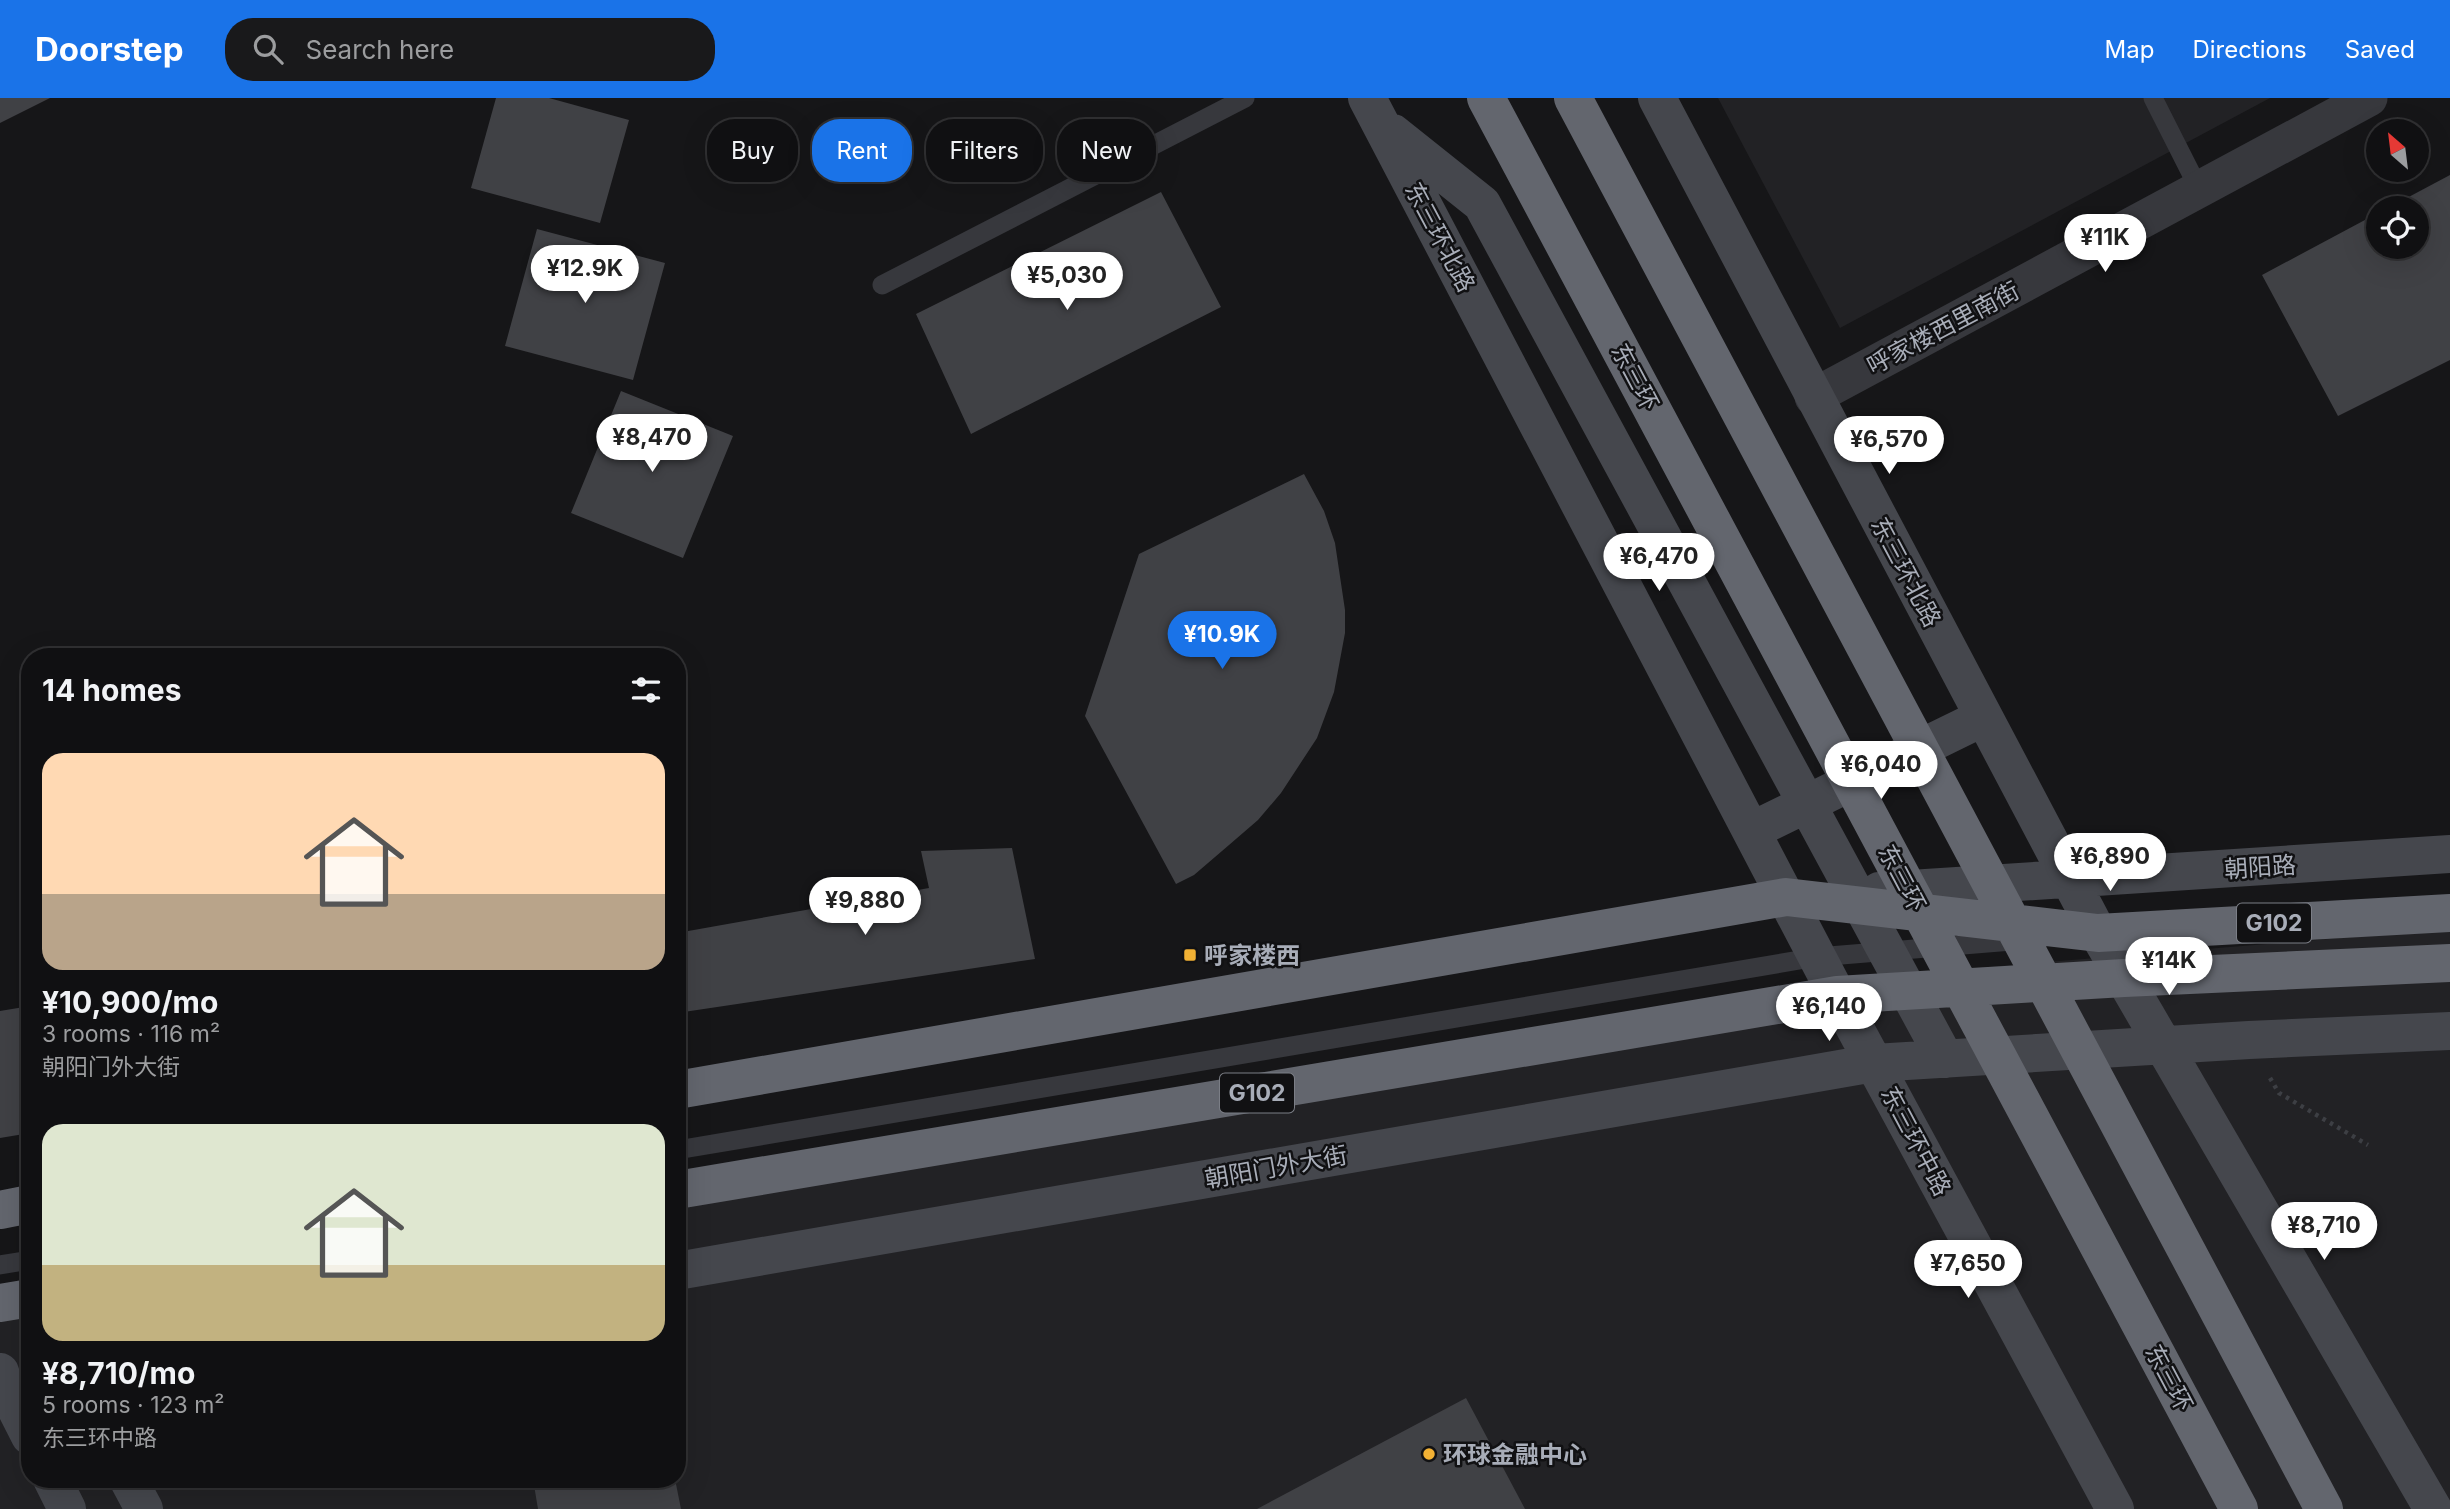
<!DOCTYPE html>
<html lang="en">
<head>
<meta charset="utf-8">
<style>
  body { margin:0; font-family:Inter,"Noto Sans SC",sans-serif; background:#19191b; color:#f1f3f6; height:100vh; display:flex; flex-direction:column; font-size:26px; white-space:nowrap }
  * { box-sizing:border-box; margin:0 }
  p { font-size:23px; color:#9c9d9f }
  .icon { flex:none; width:38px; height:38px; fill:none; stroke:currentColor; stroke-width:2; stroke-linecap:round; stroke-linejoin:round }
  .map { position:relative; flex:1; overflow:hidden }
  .side { position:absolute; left:21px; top:550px; width:665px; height:840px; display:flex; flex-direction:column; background:#101012; border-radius:28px; box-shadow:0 7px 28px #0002,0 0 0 2px #303032 }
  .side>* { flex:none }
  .guide { position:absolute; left:707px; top:21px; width:665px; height:63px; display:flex; gap:14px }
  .needle { width:46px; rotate:332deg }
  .fabs { position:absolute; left:2366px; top:21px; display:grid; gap:14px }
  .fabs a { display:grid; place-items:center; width:63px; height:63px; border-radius:50%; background:#101012; box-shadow:0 7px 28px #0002,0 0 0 2px #303032; font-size:35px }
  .price { position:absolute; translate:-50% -60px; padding:0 16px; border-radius:24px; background:#fff; color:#222; font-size:23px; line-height:46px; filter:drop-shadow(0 2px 4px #0008) }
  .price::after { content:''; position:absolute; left:50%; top:42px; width:21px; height:16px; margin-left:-10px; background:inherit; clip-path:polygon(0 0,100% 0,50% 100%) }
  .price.current { background:#1a73e8; color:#fff }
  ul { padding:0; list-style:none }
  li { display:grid; align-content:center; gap:14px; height:371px; padding:0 21px }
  li span { display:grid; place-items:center; height:217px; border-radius:21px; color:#555 }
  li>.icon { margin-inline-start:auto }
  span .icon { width:126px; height:126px; fill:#fffc; stroke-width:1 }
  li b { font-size:30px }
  h2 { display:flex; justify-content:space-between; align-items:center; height:84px; padding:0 21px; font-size:30px }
  .pill { padding:0 24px; border-radius:28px; background:#101012; box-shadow:0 7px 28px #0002,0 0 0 2px #303032; font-size:24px; line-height:63px }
  .pill.current { background:#1a73e8; color:#fff }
  header { display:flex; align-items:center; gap:42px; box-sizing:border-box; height:98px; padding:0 35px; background:#1a73e8; color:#fff }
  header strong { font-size:33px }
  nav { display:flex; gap:38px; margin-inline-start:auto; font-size:24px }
  .search { width:490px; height:63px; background:#19191b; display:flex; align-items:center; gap:18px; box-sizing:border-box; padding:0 24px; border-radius:28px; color:#9c9d9f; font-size:26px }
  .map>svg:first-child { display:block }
  .built { fill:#222225 }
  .building { fill:#404145 }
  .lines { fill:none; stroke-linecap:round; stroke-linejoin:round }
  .path { stroke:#3d3f44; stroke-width:4.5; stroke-dasharray:3.5 5; stroke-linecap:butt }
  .lane { stroke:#37383d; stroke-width:19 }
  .street { stroke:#37383d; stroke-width:37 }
  .secondary { stroke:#45474d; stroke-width:38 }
  .highway { stroke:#63666e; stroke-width:38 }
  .poi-dot { fill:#f2b134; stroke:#111113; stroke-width:2.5 }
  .labels { text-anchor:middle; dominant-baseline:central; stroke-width:5; stroke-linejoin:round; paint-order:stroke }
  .shield { fill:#111113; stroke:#7b7e86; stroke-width:2 }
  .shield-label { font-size:23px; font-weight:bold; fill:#a8adb8 }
  .street-label { font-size:24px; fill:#a8adb8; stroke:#111113 }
  .poi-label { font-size:24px; font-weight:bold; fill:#a8adb8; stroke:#111113; text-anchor:start }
</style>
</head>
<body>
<header>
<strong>Doorstep</strong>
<div class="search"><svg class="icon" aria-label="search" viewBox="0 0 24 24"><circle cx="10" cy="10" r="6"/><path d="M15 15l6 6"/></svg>Search here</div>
<nav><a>Map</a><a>Directions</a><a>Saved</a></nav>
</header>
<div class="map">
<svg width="2450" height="1411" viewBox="0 0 2450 1411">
  <rect width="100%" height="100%" fill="#161618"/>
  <path class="built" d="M1718 0H2270L1840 230Z
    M2450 831V1411H0V1202L30 1197V1381H677V1089L1951 872Z"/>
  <path class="building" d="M0 0H50L0 25Z
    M496 0H549L629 22 600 125 471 90Z
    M2450 77V262L2338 318 2262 177 2378 115V149H2417V110H2388Z
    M1161 94 1221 209 971 336 916 216Z
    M537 131 665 165 633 282 505 248Z
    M621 293 733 338 683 460 571 415Z
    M1304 376 1324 413 1335 445 1345 512V535L1334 594 1317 640 1281 695 1258 722 1229 747 1194 777 1176 786 1085 618 1139 456Z
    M1012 750 1035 861 677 915V835L929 790 921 753Z
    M30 908V1035L0 1040V913Z
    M1466 1300 1525 1411H1257Z
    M533 1381H675L681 1411H538Z"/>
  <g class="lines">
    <path class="path" d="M2270 980 2279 995 2368 1047"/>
    <path class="lane" d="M2153 0 2200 93
      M882 187 1245 0
      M677 1052 1817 859 2024 842
      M0 1167 30 1162"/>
    <path class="street" d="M1813 299 2369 0"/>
    <path class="secondary" d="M1367 0 1837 897 2115 1411
      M1657 0 2098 835 2433 1411
      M1393 35 1482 106 1945 961
      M1751 733 1984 619
      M1879 793 2450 756
      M677 1173 1874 965 2249 942 2450 933
      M0 1274 5 1289 30 1338
      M52 1381 67 1411
      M128 1381 144 1411"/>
    <path class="highway" d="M1486 0 2239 1411
      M1573 0 2324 1411
      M677 992 1786 799 2098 835 2450 815
      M677 1092 1837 897 2124 880 2450 865
      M0 1112 30 1106
      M0 1205 30 1200"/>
  </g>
  <g class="poi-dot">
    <rect x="1183" y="850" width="14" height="14" rx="3.5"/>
    <circle cx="1429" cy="1356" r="7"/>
  </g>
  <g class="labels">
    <g class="shield">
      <rect x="2237" y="805.5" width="74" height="39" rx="5"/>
      <rect x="1220" y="975.5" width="74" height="39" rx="5"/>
    </g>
    <g class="shield-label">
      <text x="2274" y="825">G102</text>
      <text x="1257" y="995">G102</text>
    </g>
    <g class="street-label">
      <text transform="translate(1440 139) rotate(62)">东三环北路</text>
      <text transform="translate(1943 230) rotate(-28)">呼家楼西里南街</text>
      <text transform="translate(1635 279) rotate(62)">东三环</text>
      <text transform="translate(1906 474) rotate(62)">东三环北路</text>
      <text transform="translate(2260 769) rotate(-4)">朝阳路</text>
      <text transform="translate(1902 780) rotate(62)">东三环</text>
      <text transform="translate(1916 1043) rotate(62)">东三环中路</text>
      <text transform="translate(1276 1069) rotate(-10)">朝阳门外大街</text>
      <text transform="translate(2169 1280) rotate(62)">东三环</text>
    </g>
    <g class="poi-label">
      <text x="1204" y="857">呼家楼西</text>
      <text x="1443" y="1356">环球金融中心</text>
    </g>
  </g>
</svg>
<div class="fabs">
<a><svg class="needle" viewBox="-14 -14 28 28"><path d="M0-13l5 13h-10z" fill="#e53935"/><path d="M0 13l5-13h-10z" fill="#9c9d9f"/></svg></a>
<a><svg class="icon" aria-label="locate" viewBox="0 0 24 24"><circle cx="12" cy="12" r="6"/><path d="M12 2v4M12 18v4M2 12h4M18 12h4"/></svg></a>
</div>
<b class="price" style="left:2105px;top:176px">¥11K</b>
<b class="price" style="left:585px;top:207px">¥12.9K</b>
<b class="price" style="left:1067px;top:214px">¥5,030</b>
<b class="price" style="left:652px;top:376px">¥8,470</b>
<b class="price" style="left:1889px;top:378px">¥6,570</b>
<b class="price" style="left:1659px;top:495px">¥6,470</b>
<b class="price current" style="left:1222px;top:573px">¥10.9K</b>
<b class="price" style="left:1881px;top:703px">¥6,040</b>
<b class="price" style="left:2110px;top:795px">¥6,890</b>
<b class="price" style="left:865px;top:839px">¥9,880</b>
<b class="price" style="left:2169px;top:899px">¥14K</b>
<b class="price" style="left:1829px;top:945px">¥6,140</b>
<b class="price" style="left:2324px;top:1164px">¥8,710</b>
<b class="price" style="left:1968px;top:1202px">¥7,650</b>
<div class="guide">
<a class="pill">Buy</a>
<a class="pill current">Rent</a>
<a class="pill">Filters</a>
<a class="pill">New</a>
</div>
<section class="side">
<h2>14 homes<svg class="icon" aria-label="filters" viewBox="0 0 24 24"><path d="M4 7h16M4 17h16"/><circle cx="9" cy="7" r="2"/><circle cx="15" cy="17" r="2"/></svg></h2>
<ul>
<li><span style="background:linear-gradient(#ffd9b3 65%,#b9a48a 0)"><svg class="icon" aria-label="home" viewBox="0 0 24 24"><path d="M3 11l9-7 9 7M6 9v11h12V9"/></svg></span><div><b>¥10,900/mo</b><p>3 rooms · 116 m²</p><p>朝阳门外大街</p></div></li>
<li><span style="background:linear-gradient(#dfe7d0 65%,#c2b280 0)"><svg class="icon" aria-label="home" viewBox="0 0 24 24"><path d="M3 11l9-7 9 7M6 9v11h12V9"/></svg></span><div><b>¥8,710/mo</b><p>5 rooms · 123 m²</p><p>东三环中路</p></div></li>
</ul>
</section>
</div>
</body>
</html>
